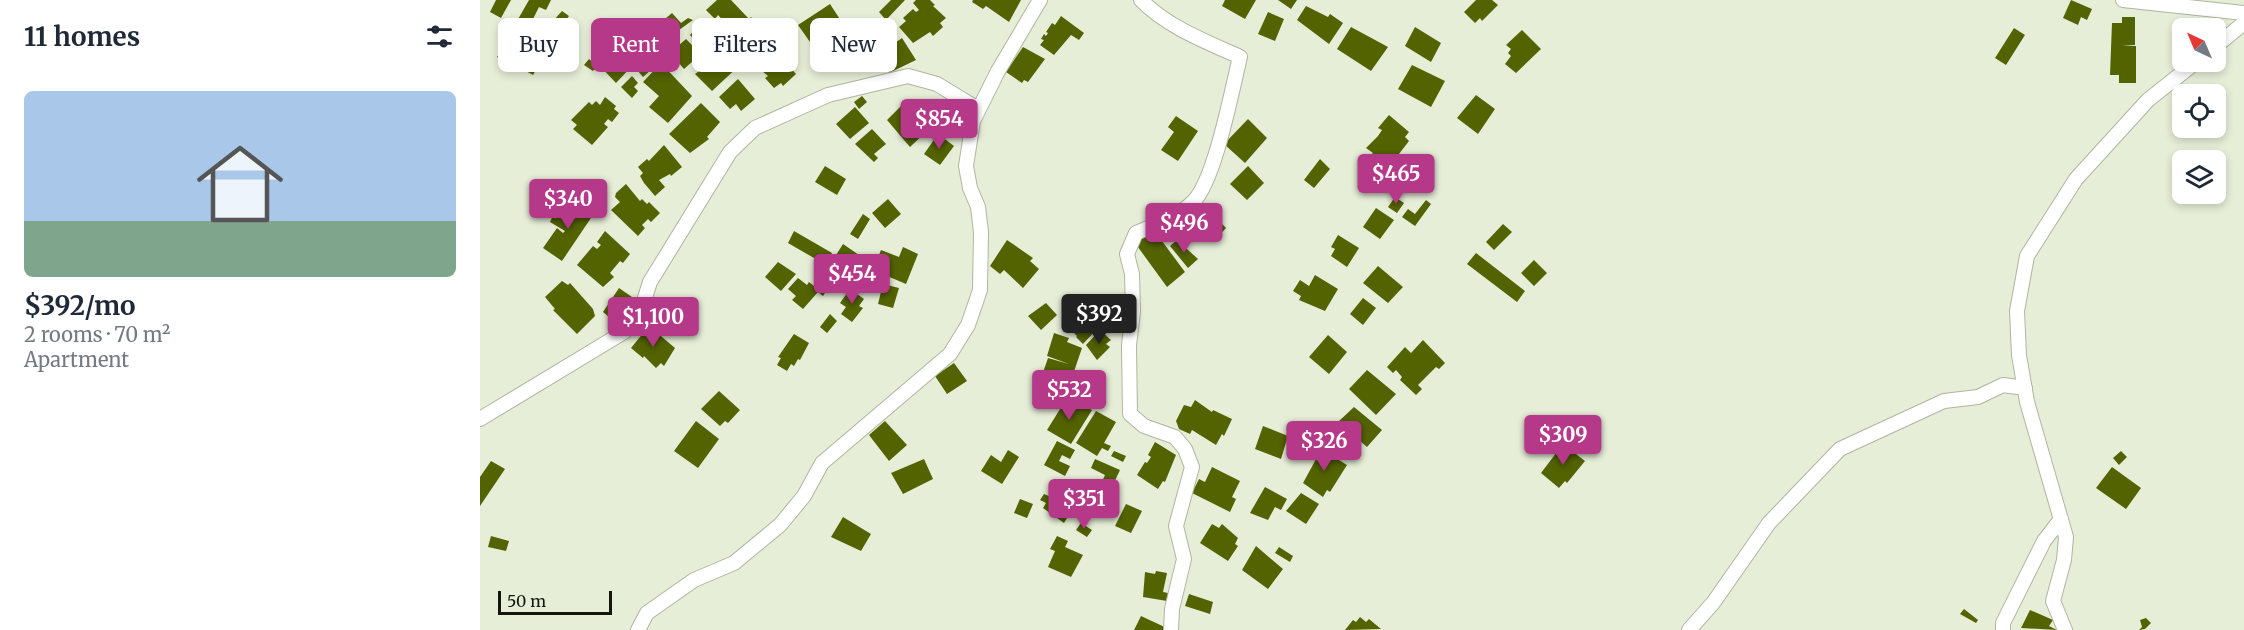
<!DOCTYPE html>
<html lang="en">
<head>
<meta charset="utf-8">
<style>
  body { margin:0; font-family:Merriweather,serif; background:#f2f2f3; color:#1f2937; height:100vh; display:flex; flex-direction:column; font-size:22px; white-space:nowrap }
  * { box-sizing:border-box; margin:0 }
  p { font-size:20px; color:#747a83 }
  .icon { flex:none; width:33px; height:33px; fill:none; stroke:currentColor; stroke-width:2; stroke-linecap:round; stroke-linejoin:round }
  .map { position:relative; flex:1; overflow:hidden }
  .drawer { display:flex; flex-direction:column; background:#fff; width:480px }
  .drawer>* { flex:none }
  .banner { position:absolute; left:18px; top:18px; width:570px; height:54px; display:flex; gap:12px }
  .needle { width:39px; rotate:316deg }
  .fabs { position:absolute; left:1692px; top:18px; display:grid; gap:12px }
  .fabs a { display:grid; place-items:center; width:54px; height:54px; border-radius:9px; background:#fff; box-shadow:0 3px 9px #0003; font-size:30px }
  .scale { position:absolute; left:18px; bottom:15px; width:114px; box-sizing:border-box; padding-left:6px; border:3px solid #15170f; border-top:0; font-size:16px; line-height:21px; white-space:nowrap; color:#15170f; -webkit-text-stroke:4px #e7eed7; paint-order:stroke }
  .price { position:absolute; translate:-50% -51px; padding:0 14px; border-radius:6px; background:#b63989; color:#fff; font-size:20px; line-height:39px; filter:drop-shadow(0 2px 3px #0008) }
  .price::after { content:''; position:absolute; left:50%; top:36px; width:18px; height:14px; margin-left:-9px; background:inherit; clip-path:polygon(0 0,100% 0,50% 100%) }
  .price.current { background:#222; color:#fff }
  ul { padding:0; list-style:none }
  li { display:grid; align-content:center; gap:12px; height:318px; padding:0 24px }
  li+li { border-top:2px solid #e0e1e3 }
  li span { display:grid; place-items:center; height:186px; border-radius:9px; color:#555 }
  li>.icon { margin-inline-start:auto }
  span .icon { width:108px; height:108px; fill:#fffc; stroke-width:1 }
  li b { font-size:26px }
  h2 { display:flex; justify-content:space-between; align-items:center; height:72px; padding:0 24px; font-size:26px }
  .pill { padding:0 21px; border-radius:9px; background:#fff; box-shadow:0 3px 9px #0003; font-size:21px; line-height:54px }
  .pill.current { background:#b63989; color:#fff }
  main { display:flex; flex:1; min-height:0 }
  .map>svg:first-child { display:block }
  .building { fill:#546301 }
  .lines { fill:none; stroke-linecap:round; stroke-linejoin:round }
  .minor-casing { stroke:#afb59f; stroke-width:16 }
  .minor { stroke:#fff; stroke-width:14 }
</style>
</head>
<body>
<main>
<section class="drawer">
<h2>11 homes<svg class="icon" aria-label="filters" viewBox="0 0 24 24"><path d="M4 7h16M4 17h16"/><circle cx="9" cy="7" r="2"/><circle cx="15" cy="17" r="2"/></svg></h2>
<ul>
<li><span style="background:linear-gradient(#a9c7e8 70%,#7fa58c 0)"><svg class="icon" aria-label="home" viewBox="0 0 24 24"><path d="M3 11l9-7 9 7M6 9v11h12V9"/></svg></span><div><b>$392/mo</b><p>2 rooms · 70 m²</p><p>Apartment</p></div></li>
</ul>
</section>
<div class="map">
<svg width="1764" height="630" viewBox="0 0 1764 630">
  <rect width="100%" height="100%" fill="#e7eed7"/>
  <path class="building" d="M16 0H31L21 18 10 12Z
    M49 0H71L66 10 59 7 49 27 37 21Z
    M237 0H251L269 19 271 17 277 24 256 44 248 34 252 30 238 15 235 19 226 10Z
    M411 0H425L406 20 399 12Z
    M436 0H450L455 5 453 6 466 18 460 23 463 27 453 36 450 32 433 43 419 27 426 21 423 18 433 9 436 12 439 10 433 3Z
    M493 0H541L529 22 506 6 503 9 492 2Z
    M745 0H776L765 19 742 6Z
    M798 0H817L811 9Z
    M996 0H1012L1018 5 1002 21 1000 18 995 23 984 12Z
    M1591 0 1612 9 1607 20 1601 17 1598 25 1583 18Z
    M350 4 365 27 335 49 318 25Z
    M826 6 848 17 850 14 863 23 849 44 817 20Z
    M82 11 89 16 81 27 73 21Z
    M788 12 804 19 795 41 778 34Z
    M192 13 201 23 208 18 213 20 157 60 146 52Z
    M581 16 604 33 599 40 591 35 574 55 560 45 564 40 561 39 564 34 566 36 568 33 566 32 572 23 575 25Z
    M1642 17H1655V45L1642 46H1656V83H1639V75H1630L1632 23H1642Z
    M223 21 239 37 224 51 210 35Z
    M871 27 908 47 891 71 857 49Z
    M935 27 961 43 951 62 925 46Z
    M1534 28 1545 35 1526 65 1515 58Z
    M89 30 96 36 85 50 68 37 73 31 82 38Z
    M1042 30 1061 49 1036 73 1025 64 1031 56 1028 53 1031 49 1026 45Z
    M422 38 436 60 409 73 398 55Z
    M206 39 221 54 204 69 190 53Z
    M27 43 42 55 34 68 17 57Z
    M543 47 565 59 548 82 544 80 542 83 526 72Z
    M129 49 135 54 136 51 144 56 154 64 136 83 118 64Z
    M175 49 184 59 163 77 157 70 162 66 158 62Z
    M241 49 246 54 249 52 261 64 232 91 215 74 233 61 231 58Z
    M295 50 309 61 306 63 316 74 303 86 301 83 294 88 285 78 288 76 276 66Z
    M52 56 61 61 53 75 44 70Z
    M109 59 117 66 113 71 104 65Z
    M181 63 212 96 188 123 169 107 179 96 163 82Z
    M932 65 965 81 951 107 918 89Z
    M152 76 158 83 154 87 158 91 152 98 141 87Z
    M258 79 275 99 261 111 256 104 250 109 239 97Z
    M996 95 1015 109 998 134 977 118Z
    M382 96 387 102 379 109 374 102Z
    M125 97 136 106 134 109 139 113 132 122 128 119 124 124 128 127 112 145 93 129 97 125 91 120 109 102 112 105 116 101 120 105Z
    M221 103 240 122 227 137 229 139 210 153 189 134Z
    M422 105 449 129 430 147 407 120Z
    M375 107 389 123 370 139 356 124Z
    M909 115 929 132 925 137 929 141 909 167 891 155 893 153 886 148 898 136 902 130 898 128Z
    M696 116 718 131 698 161 681 150 694 132 688 127Z
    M768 119 787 138 765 163 744 144Z
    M392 129 406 144 394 154 398 158 394 162 375 144Z
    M458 134 474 146 460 165 444 154Z
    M184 145 202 167 191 176 190 174 179 180 185 187 175 196 164 183 160 176 163 173 158 167 167 159 169 161Z
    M840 159 850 169 834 188 824 180Z
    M345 166 366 179 357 195 335 182Z
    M768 166 784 183 767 200 750 184Z
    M146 184 160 201 162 199 167 204 169 202 180 213 171 222 168 219 162 225 165 228 158 236 131 210 140 202 135 197 136 193Z
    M915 197 924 203 917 213 908 207Z
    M408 199 421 214 405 228 392 213Z
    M946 200 951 204 935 226 922 217 928 209 935 214Z
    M102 202 115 212 82 261 63 248 77 228 83 233 85 231 70 222 76 209 81 211 79 215 84 218 92 205 97 209Z
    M721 202 746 228 733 242 707 216Z
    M896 208 914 220 900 239 883 227Z
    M383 214 390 219 378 239 370 234Z
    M1023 224 1032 232 1014 250 1006 242Z
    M673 229 705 272 687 287 655 243Z
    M125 231 150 254 143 263 140 261 130 273 134 277 123 287 97 265 113 246 117 249 121 245 117 242Z
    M314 231 352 253 346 265 308 243Z
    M858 235 879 248 867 267 851 256 855 249 851 247Z
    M527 240 553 258 550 261 559 269 543 288 524 270 520 274 510 266Z
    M697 240 718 259 708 268 690 246Z
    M363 244 379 255 367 274 351 263Z
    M423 247 438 254 426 284 393 270 401 250 419 257Z
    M996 253 1045 291 1037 302 987 264Z
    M1054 260 1067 273 1054 286 1041 273Z
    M298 262 316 274 301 291 285 277Z
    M898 266 923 287 908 303 883 283Z
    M835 275 858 289 845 311 819 300 821 296 813 291 820 280 829 286Z
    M318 278 327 285 329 282 339 290 342 286 347 290 343 296 338 292 323 309 312 300 316 296 308 289Z
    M82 281 88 285 90 283 113 309 115 316 97 334 73 310 75 309 65 297Z
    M403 284 419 288 413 308 398 304Z
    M139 288 152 297 135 322 123 312Z
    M370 289 384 299 379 306 383 308 372 322 361 314 366 307 360 303Z
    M883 298 896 308 883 325 870 314Z
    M566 303 577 315 561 330 548 316Z
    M594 312 602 319 606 316 618 328 603 344 596 337 597 336 592 331 594 329 590 325 587 328 582 324Z
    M350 314 357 321 347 333 340 327Z
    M169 326 195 348 184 366 181 363 176 368 164 356 163 358 151 348Z
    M620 330 631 340 626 344 630 347 617 360 606 345Z
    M574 333 589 338 587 342 602 348 586 395 558 387 568 358 589 364 567 356Z
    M314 334 329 343 320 360 318 359 314 366 311 364 307 371 297 365 301 358 298 357Z
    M848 335 867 352 849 374 829 357Z
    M943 340 965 363 959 369 956 367 938 385 942 389 936 395 920 380 922 377 916 370 913 373 907 367 925 347 931 353Z
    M474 363 487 381 467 394 455 376Z
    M887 370 916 394 896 415 869 389Z
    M239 391 260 410 248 423 245 421 240 426 221 409Z
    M715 400 732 412 733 410 752 419 744 436 742 434 736 445 712 430 710 434 699 429 696 421 704 405 711 407Z
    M585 401 597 408 599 403 612 410 591 444 567 430Z
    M874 407 902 430 887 447 858 422Z
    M616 411 636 422 624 443 631 446 628 451 622 448 617 456 596 443Z
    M216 421 239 439 218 468 194 451Z
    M405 421 427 445 409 461 389 435Z
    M783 426 808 436 801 459 775 449Z
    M577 441 595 450 590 459 582 455 579 461 590 466 585 476 564 465Z
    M837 441 845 446 843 450 867 465 850 492 847 490 843 497 823 483 841 450 834 446Z
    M675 442 696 455 685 482 683 481 678 489 657 475 665 462 667 463 671 457 668 455Z
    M1083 444 1105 461 1087 483 1085 481 1079 488 1061 473Z
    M528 450 539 457 522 484 501 471 511 455 521 462Z
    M634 451 646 456 643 462 631 456Z
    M1641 451 1647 457 1639 465 1633 458Z
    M444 459 453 479 423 494 411 473Z
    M615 459 640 470 629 493 619 488 625 475 611 468Z
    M11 461 25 469 0 506V477Z
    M732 467 760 481 752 497 756 499 750 512 712 493 719 479 725 482Z
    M1632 467 1661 488 1646 509 1616 488Z
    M785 487 807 499 801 510 795 507 788 520 770 513Z
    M574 492 595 505 584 523 563 508 566 503 560 500 564 494 571 497Z
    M821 493 839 504 826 524 806 511Z
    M540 499 553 504 547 518 534 513Z
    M646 504 662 511 651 533 635 526Z
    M363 517 391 534 381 551 351 537Z
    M601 523 612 530 607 537 596 530Z
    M732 524 739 528 742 524 758 538 755 544 758 546 748 561 720 543Z
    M11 536 29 541 26 551 8 547Z
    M577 536 588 541 585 547 603 555 591 577 568 567 575 551 570 549Z
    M776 546 803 569 788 589 762 570Z
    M799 547 813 556 810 562 795 553Z
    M676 571 687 573 683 592 688 593 687 601 663 597 665 572 675 574Z
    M709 594 733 602 730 614 705 606Z
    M1484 609 1498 620 1496 623 1480 614Z
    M1550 610 1573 620 1569 626 1577 630 1541 628Z
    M661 616 691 630H654Z
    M880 617 886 622 889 619 901 629 865 630 873 620 876 622Z
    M1666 618 1671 623 1665 629 1659 630 1662 627 1660 620Z"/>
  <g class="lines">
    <g class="minor-casing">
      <path id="minor" d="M661 0C687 27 727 42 760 57 752 89 735 181 713 202 698 217 675 225 656 233L647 254 652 274 653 312 649 345 650 414 664 426 695 437 705 449 712 467 696 526 704 559 692 609 691 630
        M1643 0 1764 13
        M1736 46 1764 23
        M0 419 144 332 163 304 170 282 250 152 275 128 348 95 428 76 457 84 498 109
        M158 630 167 613 214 580 254 563 300 525 324 496 342 463 470 354 488 325 500 290 501 232 498 207 490 188 486 166 493 121 518 71 560 0
        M1209 630 1233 603 1289 523 1360 449 1464 401 1498 397 1523 385 1545 388
        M1523 630V623L1564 541 1581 519
        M1585 630 1573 601 1584 560 1586 537 1547 402 1539 355 1537 311 1547 256 1596 179 1668 100 1716 62"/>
    </g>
    <use href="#minor" class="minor"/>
  </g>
</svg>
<div class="fabs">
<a><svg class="needle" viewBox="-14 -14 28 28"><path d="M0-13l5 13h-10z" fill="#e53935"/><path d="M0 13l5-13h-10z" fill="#747a83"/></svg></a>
<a><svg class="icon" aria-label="locate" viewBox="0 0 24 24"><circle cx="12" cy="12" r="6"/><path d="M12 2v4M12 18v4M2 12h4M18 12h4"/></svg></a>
<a><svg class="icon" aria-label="layers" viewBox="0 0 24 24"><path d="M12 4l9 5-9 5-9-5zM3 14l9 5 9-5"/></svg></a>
</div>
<div class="scale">50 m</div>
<b class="price" style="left:459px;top:150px">$854</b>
<b class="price" style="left:916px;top:205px">$465</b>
<b class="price" style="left:88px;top:230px">$340</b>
<b class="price" style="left:704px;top:254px">$496</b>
<b class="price" style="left:372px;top:305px">$454</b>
<b class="price current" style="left:619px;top:345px">$392</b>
<b class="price" style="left:173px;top:348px">$1,100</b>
<b class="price" style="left:589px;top:421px">$532</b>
<b class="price" style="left:1083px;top:466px">$309</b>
<b class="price" style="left:844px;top:472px">$326</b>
<b class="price" style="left:604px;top:530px">$351</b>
<div class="banner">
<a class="pill">Buy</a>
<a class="pill current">Rent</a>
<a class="pill">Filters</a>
<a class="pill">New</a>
</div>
</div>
</main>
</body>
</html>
